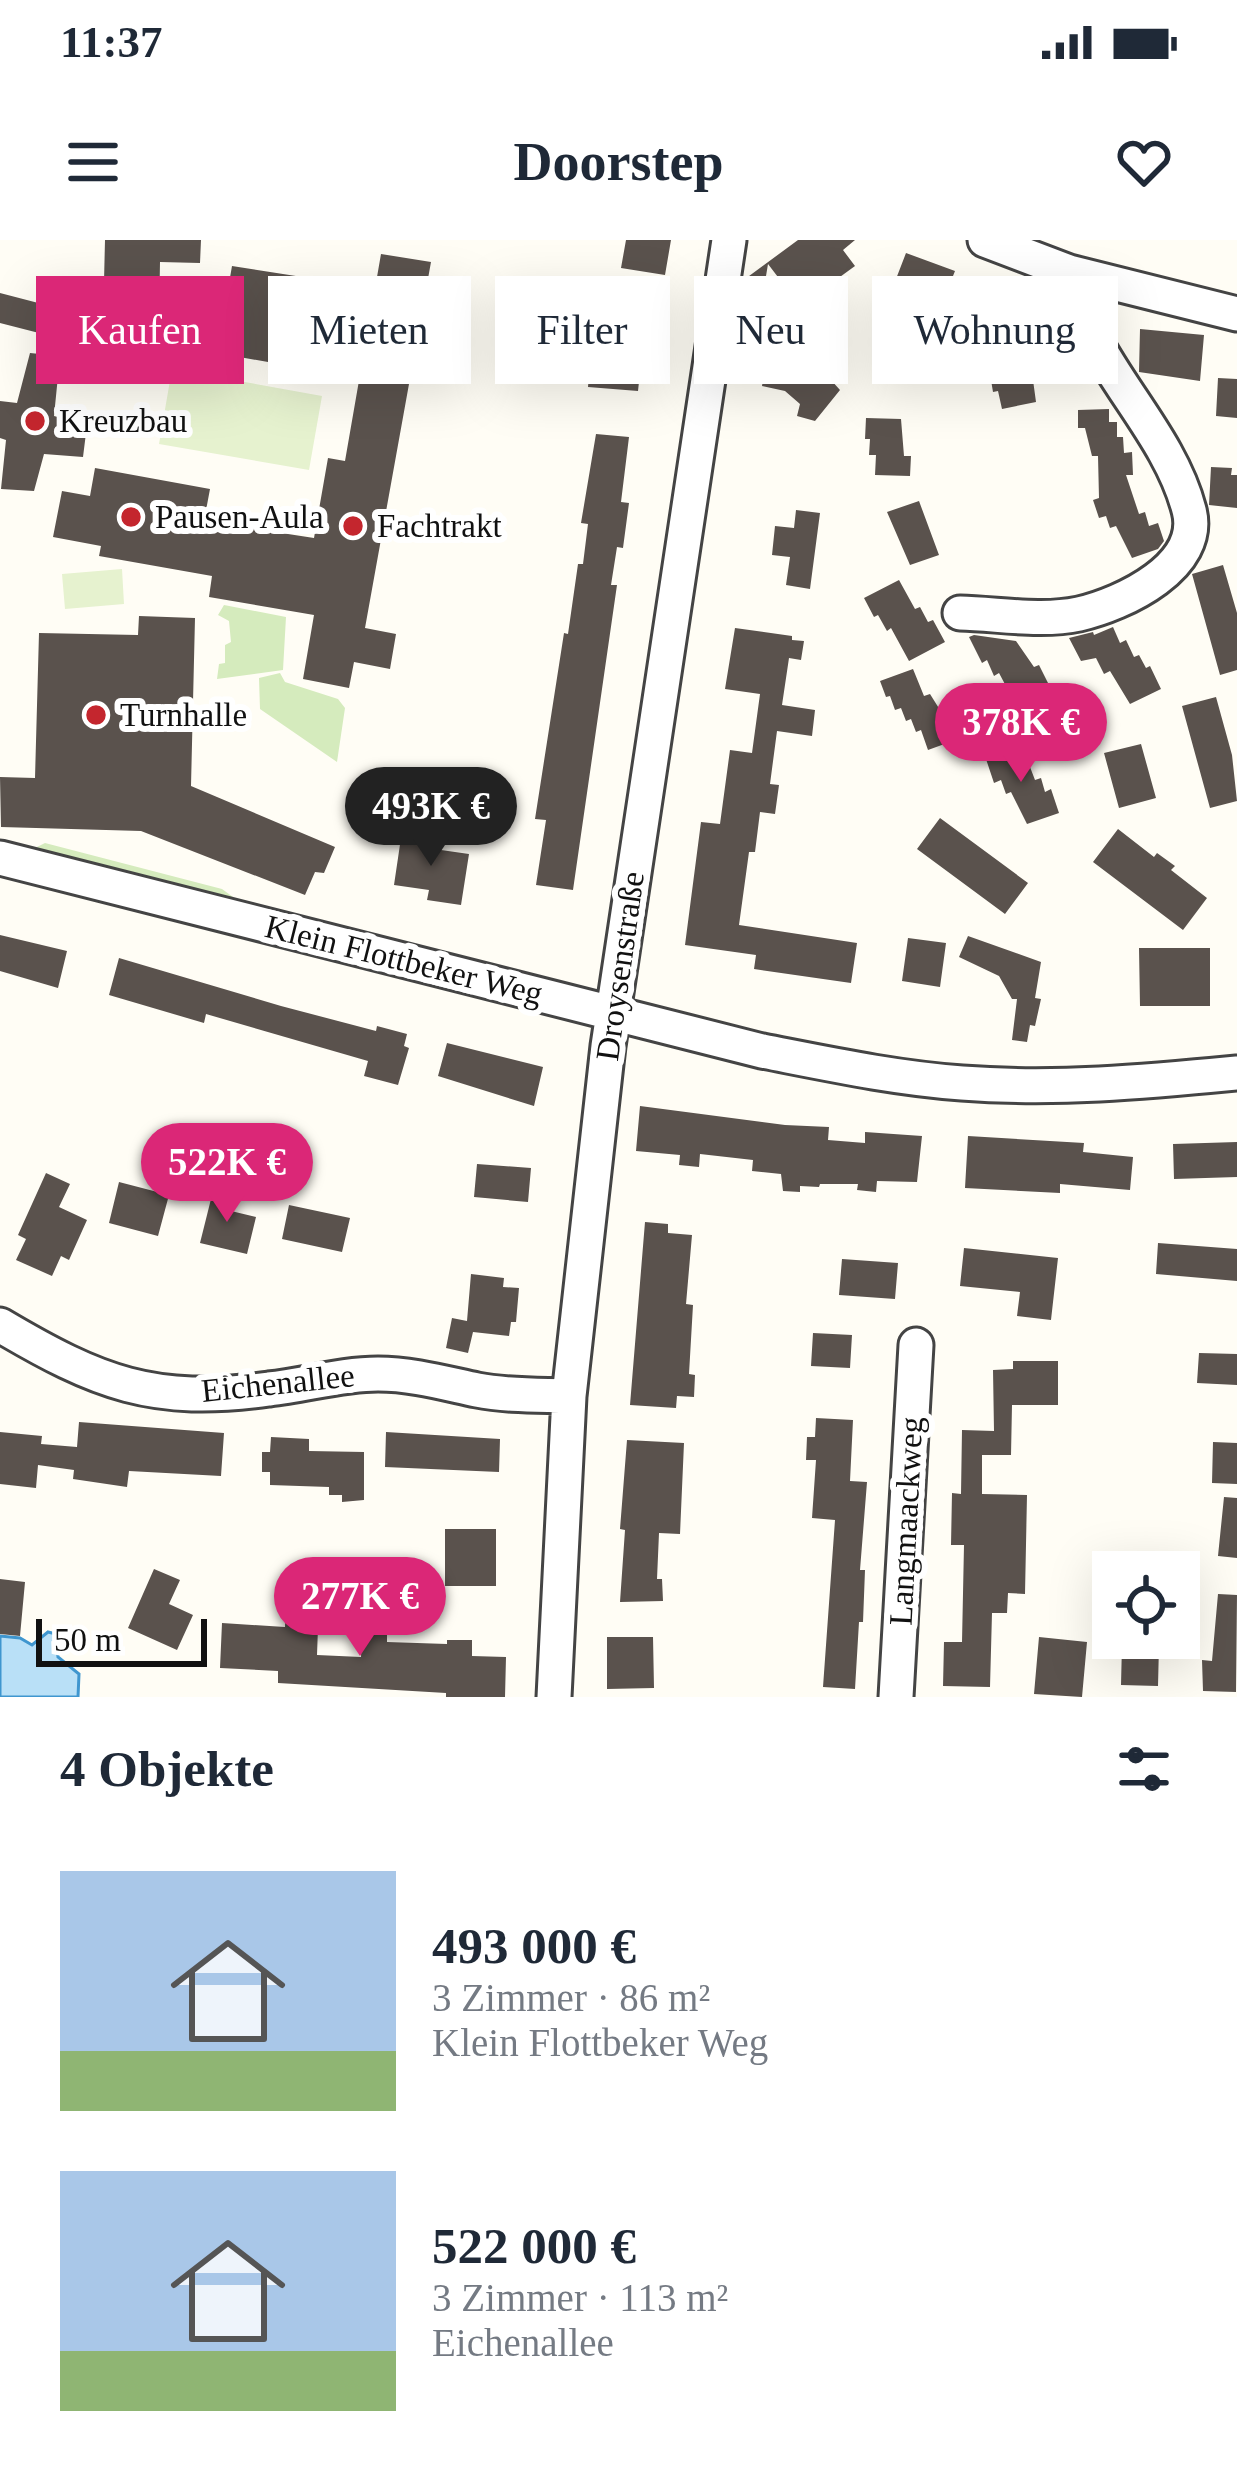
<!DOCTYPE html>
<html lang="de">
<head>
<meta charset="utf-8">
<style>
  body { margin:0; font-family:Georgia,serif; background:#f6f6f7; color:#1f2937; height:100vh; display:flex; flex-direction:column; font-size:45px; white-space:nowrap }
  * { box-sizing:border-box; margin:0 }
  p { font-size:39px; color:#747a83 }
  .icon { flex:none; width:66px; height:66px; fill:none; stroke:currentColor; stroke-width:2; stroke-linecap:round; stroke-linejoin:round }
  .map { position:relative; height:1457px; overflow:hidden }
  .sheet { display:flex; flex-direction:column; background:#fff; flex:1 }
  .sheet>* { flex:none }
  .guide { position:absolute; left:36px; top:36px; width:1167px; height:108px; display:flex; gap:24px }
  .controls { position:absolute; left:1092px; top:1311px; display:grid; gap:24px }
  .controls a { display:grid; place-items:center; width:108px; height:108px; border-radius:0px; background:#fff; box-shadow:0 12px 48px #0002; font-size:60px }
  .scale { position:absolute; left:36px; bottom:30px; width:171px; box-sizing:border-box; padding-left:12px; border:6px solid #111; border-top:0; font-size:33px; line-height:42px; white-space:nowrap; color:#111; -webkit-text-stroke:9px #fff; paint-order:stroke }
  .price { position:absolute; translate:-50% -102px; padding:0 27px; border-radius:42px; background:#db2777; color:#fff; font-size:39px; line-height:78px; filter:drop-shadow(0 3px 6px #0008) }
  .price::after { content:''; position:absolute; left:50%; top:72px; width:36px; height:27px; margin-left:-18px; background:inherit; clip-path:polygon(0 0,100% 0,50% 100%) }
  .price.on { background:#222; color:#fff }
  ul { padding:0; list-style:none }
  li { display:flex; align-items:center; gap:36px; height:300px; padding:0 60px }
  li span { display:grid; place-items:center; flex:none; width:336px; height:240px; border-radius:0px; color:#555 }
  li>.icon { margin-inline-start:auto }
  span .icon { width:144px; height:144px; fill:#fffc; stroke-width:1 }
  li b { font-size:51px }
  h2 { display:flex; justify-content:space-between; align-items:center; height:144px; padding:0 60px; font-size:51px }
  .tag { padding:0 42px; border-radius:0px; background:#fff; box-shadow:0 12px 48px #0002; font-size:42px; line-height:108px }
  .tag.on { background:#db2777; color:#fff }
  .status { display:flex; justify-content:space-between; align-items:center; height:84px; padding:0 60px; background:#fff; direction:ltr }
  .status svg { height:33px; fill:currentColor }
  header { display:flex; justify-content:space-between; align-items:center; height:156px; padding:0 60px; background:#fff; font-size:54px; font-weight:800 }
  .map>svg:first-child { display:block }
  .green { fill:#d5ebbd }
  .pitch { fill:#e6f2cf }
  .water { fill:#b9e0f7; stroke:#3f96cf; stroke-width:3 }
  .building { fill:#5a524d }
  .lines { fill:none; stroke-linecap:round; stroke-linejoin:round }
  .minor-casing { stroke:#444; stroke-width:39 }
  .minor { stroke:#fff; stroke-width:33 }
  .poi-dot { fill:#c4262e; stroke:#fff; stroke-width:4.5 }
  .labels { text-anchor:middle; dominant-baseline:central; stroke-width:12; stroke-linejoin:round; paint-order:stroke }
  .poi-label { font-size:33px; fill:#111; stroke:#fff; text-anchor:start }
  .street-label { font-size:33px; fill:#111; stroke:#fff }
</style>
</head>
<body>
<div class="status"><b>11:37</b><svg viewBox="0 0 49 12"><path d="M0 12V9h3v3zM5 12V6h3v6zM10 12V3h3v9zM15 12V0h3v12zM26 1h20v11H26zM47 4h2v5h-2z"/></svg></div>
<header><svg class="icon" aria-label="menu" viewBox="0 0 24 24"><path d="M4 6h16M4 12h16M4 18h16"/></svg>Doorstep<svg class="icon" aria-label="heart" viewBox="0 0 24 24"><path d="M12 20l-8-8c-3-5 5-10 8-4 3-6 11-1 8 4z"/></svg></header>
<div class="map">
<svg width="1237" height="1457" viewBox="0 0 1237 1457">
  <rect width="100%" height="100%" fill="#fffdf5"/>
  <path class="green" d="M224 365 286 377 283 430 217 439 219 424 225 423V405L231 402 229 381 218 375Z
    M280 433 285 442 338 459 345 468 337 522 260 469 259 438Z
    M45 603 222 649 233 657 228 663 38 613 37 607Z"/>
  <path class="pitch" d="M172 129 322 156 309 230 159 204Z
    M122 329 124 364 65 369 62 334Z"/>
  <path class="water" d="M48 1392 56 1394 58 1417 79 1434 78 1457H0V1396L20 1398 32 1405Z"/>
  <path class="building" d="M105 0H201L200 23 160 22 159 80 63 78V42H104Z
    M626 0H671L665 35 621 28Z
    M798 0H855L843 10 855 26 800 66 768 24 762 60 742 57 745 39Z
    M906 13 955 31 939 71 891 52Z
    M381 14 431 22 365 388 396 394 390 429 354 422 349 448 303 439 314 375 209 357 212 336 99 316 101 306 53 297 62 251 90 256 95 228 210 249 204 281 314 298 328 218 345 221Z
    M232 26 328 41 313 130 217 113Z
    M990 45 1027 59 1031 84 996 89 994 78 979 70Z
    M0 53 46 65 39 93 0 83Z
    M1140 89 1204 95 1200 141 1139 132Z
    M591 110 642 114 638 151 588 147Z
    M1014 110 1017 125 1023 124 1025 141 1033 140 1036 162 1002 169 998 151 993 152 990 134 984 135 980 115Z
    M30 113 60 116 54 176 87 185 83 217 44 214 34 251 1 249 6 200 0 198V161L17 163Z
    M767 116 822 130 840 150 815 181 797 176 800 164 785 151 762 146Z
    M1218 138 1237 139V178L1216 176Z
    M1109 169V182H1117V197H1123L1124 213 1132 212 1133 235H1126L1139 274 1145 272 1149 286 1158 283 1164 301 1158 309 1132 318 1116 286 1110 288 1106 276 1099 278 1093 260 1099 258 1098 216H1092L1085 188H1078V170Z
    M866 178 901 179 904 216H911L910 236 875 235 876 215H869L870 199H865Z
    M596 194 629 197 621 262 629 263 623 308 617 307 611 345H617L573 650 536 645 546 580 535 579 564 393 568 394 578 324H583L588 284 581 283Z
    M1211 227 1232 228 1231 235H1237V268L1209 265Z
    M919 261 939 315 910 325 887 272Z
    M796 270 820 273 810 349 786 345 790 317 772 315 775 286 794 288Z
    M1223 325 1237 373V430L1220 435 1192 334Z
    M899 340 915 369 920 367 928 382 933 380 945 402 909 421 891 388 887 391 878 375 874 377 864 358Z
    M139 376 195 378 191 546 335 607 324 633 315 632 305 655 141 591 1 587 0 537 35 538 39 393 138 395Z
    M1113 387 1120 403 1126 400 1134 417 1139 415 1146 428 1150 426 1161 449 1130 464 1110 431 1104 434 1096 418 1081 421 1069 398 1093 392 1094 395Z
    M735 388 792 396V400L804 401 801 420 789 418 782 465 815 470 812 496 777 491 770 544 779 545 775 574 760 572 755 612H749L739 685 857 703 851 743 754 729 756 715 685 705 701 582 720 584 730 510 752 513 760 454 725 449Z
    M974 395 1016 401 1034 427 1039 425 1051 449 1021 463 1012 446 1007 448 999 433 994 436 987 420 982 423 969 397Z
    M913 429 924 456 930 454 945 478 953 476 961 498 928 510 921 490 916 492 911 479 906 481 901 468 895 470 890 456 886 457 880 441Z
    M1216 457 1232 515 1237 561 1210 568 1182 466Z
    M1009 504 1014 519 1019 517 1024 529 1030 527 1035 540 1041 538 1045 552 1051 549 1059 573 1027 584 1011 552 1006 554 1001 540 994 543 984 513Z
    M1141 504 1156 558 1119 568 1104 513Z
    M940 578 1028 643 1005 674 917 609Z
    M1118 589 1154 617 1157 613 1175 626 1171 630 1207 658 1183 690 1093 622Z
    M402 591 436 596 434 609 469 614 461 665 427 660 429 650 394 645Z
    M0 695 67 711 58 748 0 731Z
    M968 696 1041 722 1035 758 1041 759 1035 786 1030 785 1027 802 1012 800 1017 759H1012L999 736 959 717Z
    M908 698 946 703 940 747 902 741Z
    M1139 708H1210V766H1140Z
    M119 718 281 766 376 791 377 786 407 794 404 806 409 808 398 845 364 836 368 821 206 774 204 783 109 755Z
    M447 803 543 827 534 866 438 836Z
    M640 866 785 885 829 887 828 900 865 903V892L922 896 917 942 877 941 876 952 857 950 858 944H820L819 947 800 946V952L783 951 781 934 752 931 753 920 700 914 699 927 679 925 680 915 636 911Z
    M968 896 1084 903 1083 912 1133 917 1130 950 1060 944V953L965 948Z
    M1237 902V937L1174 939 1173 904Z
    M477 924 531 928 528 962 474 957Z
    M46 933 70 944 59 967 87 980 69 1020 61 1016 52 1036 16 1020 26 999 18 995Z
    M119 942 169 955 158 996 109 983Z
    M214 947 231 952 227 970 256 977 247 1014 200 1003Z
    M289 965 350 978 342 1012 282 999Z
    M645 982 668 984V993L692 995 686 1064 693 1065 689 1134 695 1135 694 1157 677 1156 676 1168 630 1165Z
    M1158 1003 1237 1009V1041L1156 1034Z
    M964 1008 1058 1018 1051 1080 1017 1076 1020 1052 960 1046Z
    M842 1019 898 1023 895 1059 839 1055Z
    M471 1034 504 1038 503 1047 519 1048 516 1082H511L509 1096 473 1092 468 1113 446 1108 452 1078 467 1081Z
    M813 1093 852 1095 850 1128 811 1126Z
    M1199 1113 1237 1114V1145L1197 1143Z
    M1013 1121H1058V1165H1012L1011 1215H982V1254L1027 1255 1025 1354 1008 1353 1007 1373H992L990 1447 943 1446 944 1402H962L964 1305H951L952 1253 961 1254 962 1190 994 1191 993 1130 1013 1129Z
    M816 1178 853 1180 850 1241 867 1242 860 1330H865L863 1382H859L855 1449 823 1447 835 1280 812 1278 816 1220H806L807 1197H815Z
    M79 1182 224 1193 221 1236 129 1231 127 1247 73 1239 74 1230 38 1225 36 1248 0 1244V1192L42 1196 41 1204 77 1207Z
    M386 1192 500 1199 499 1232 385 1227Z
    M271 1197 309 1199V1211L364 1212V1260L342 1262V1255H329V1247L270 1245V1232H262V1212H270Z
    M627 1200 684 1203 680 1294 659 1293 657 1339H662L663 1361 620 1362 625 1290 620 1289Z
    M1213 1202 1237 1203V1244L1212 1243Z
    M1224 1257 1237 1258V1318L1218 1316Z
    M445 1289H496V1346H445Z
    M154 1329 180 1340 169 1364 193 1375 177 1410 128 1388Z
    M0 1339 25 1342 20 1396 0 1394Z
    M1218 1354 1237 1355 1236 1452 1203 1451 1202 1420 1212 1421Z
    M286 1359 319 1360 317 1415 361 1417 362 1391 387 1392V1402L447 1404V1400H472V1416L506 1417 505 1457H446V1453L278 1443V1431L220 1428 222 1383 285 1387Z
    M607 1397H653L654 1448 607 1449Z
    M1039 1397 1087 1402 1082 1457 1034 1454Z
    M1122 1404 1159 1405 1158 1446 1121 1445Z"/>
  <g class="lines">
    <g class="minor-casing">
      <path id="minor" d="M985 0 1069 32 1237 74
        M960 373C999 374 1041 382 1079 374 1123 364 1204 326 1189 270 1173 208 1125 157 1095 101 1083 81 1077 55 1069 32
        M0 618 762 811C829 824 894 838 962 843 1054 850 1145 842 1237 833
        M0 1085C98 1143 153 1165 269 1149 306 1145 341 1134 378 1134 412 1134 444 1143 477 1150 507 1156 538 1155 569 1156
        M554 1457 569 1156 608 806 729 0
        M896 1457 916 1105"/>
    </g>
    <use href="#minor" class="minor"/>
  </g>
  <g class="poi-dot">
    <circle cx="35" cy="181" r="12"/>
    <circle cx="131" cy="277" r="12"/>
    <circle cx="353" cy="286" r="12"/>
    <circle cx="96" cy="475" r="12"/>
  </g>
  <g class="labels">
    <g class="poi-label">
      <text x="59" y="181">Kreuzbau</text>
      <text x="155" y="277">Pausen-Aula</text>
      <text x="377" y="286">Fachtrakt</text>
      <text x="120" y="475">Turnhalle</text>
    </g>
    <g class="street-label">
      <text transform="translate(404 720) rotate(14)">Klein Flottbeker Weg</text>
      <text transform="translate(620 726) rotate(-82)">Droysenstraße</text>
      <text transform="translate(278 1143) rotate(-6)">Eichenallee</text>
      <text transform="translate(906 1281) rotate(-87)">Langmaackweg</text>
    </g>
  </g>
</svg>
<div class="controls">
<a><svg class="icon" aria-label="locate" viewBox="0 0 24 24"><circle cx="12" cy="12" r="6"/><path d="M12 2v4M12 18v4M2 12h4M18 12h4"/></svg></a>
</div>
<div class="scale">50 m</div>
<b class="price" style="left:1021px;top:545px">378K €</b>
<b class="price on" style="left:431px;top:629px">493K €</b>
<b class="price" style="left:227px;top:985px">522K €</b>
<b class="price" style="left:360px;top:1419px">277K €</b>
<div class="guide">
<a class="tag on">Kaufen</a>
<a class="tag">Mieten</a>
<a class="tag">Filter</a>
<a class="tag">Neu</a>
<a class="tag">Wohnung</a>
</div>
</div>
<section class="sheet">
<h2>4 Objekte<svg class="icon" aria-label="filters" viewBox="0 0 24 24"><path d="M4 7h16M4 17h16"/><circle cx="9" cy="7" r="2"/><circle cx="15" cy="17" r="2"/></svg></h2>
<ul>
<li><span style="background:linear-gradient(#a9c7e8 75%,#8fb573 0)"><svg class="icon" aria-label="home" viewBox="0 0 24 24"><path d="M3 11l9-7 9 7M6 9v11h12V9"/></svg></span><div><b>493 000 €</b><p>3 Zimmer · 86 m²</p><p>Klein Flottbeker Weg</p></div></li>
<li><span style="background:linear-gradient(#a9c7e8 75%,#8fb573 0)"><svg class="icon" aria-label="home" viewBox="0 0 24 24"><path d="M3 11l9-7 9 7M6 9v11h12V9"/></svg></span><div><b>522 000 €</b><p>3 Zimmer · 113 m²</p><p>Eichenallee</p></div></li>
</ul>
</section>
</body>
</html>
